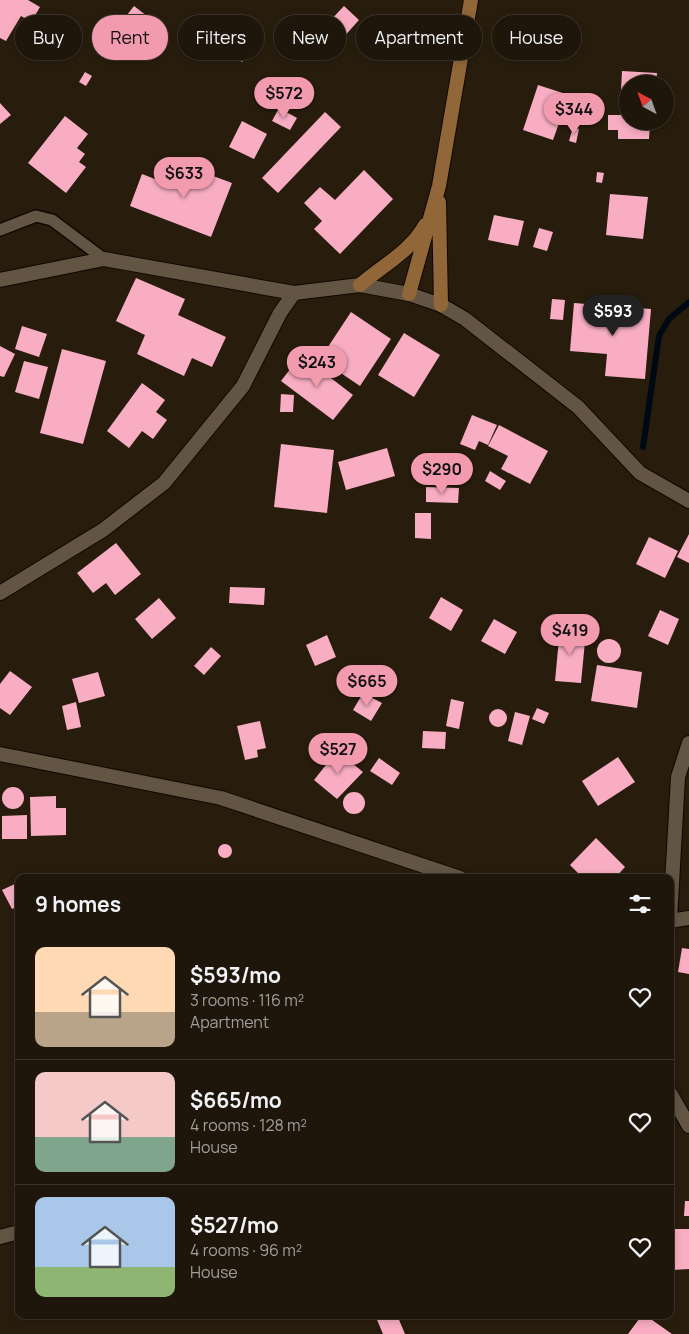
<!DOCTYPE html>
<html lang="en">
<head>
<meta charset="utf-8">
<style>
  body { margin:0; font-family:Manrope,sans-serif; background:#2b2318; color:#f1f3f6; height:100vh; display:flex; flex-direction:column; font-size:19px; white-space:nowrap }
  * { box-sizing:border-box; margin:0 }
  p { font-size:16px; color:#a19f9c }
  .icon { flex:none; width:28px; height:28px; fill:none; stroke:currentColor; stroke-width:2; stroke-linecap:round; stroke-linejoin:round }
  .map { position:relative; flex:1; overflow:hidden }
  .panel { position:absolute; left:15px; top:874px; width:659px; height:445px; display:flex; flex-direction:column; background:#1e160a; border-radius:10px; box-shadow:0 2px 8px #0003,0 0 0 1px #3c352b }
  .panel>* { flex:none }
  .top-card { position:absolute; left:15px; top:15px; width:660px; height:45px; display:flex; gap:10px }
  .needle { width:32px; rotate:319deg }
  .fabs { position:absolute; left:619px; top:75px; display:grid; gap:10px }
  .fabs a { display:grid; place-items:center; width:55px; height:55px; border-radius:50%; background:#1e160a; box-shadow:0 2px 8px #0003,0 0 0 1px #3c352b; font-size:25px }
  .price { position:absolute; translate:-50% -42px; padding:0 11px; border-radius:18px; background:#f29aae; color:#111; font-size:16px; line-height:32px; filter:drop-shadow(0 1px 2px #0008) }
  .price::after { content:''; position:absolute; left:50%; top:30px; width:15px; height:11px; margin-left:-8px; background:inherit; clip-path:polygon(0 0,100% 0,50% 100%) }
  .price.active { background:#222; color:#fff }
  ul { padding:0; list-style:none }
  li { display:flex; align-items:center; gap:15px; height:125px; padding:0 20px }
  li+li { border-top:1px solid #3c352b }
  li span { display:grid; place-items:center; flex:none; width:140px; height:100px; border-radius:10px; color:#555 }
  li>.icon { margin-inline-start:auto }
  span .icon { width:60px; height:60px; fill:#fffc; stroke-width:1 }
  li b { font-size:21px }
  h2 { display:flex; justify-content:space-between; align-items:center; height:60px; padding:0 20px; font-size:21px }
  .pill { padding:0 18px; border-radius:22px; background:#1e160a; box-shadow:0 2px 8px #0003,0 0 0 1px #3c352b; font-size:18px; line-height:45px }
  .pill.active { background:#f29aae; color:#111 }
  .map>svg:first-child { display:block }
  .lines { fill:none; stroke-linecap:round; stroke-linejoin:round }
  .stream { stroke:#000813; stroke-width:6 }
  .building { fill:#f8adc3 }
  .service-casing { stroke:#100700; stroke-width:14 }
  .minor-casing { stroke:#100700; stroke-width:16 }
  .tertiary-casing { stroke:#100700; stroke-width:16 }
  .secondary-casing { stroke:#100700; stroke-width:16 }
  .service { stroke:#625544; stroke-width:11 }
  .minor { stroke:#625544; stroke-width:14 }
  .tertiary { stroke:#625544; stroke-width:14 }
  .secondary { stroke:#916739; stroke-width:14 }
</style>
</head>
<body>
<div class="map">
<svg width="689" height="1334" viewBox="0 0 689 1334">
  <rect width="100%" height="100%" fill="#281d0d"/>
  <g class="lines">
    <path class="stream" d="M643 447 659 336 669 319 689 302"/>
  </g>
  <path class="building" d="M0 0H28L40 7 31 22 21 16 6 41 0 38Z
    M134 6 164 29 141 58 127 47 130 43 120 35 125 28 120 24Z
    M344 6 359 20 342 39 326 25Z
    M57 16 70 29 46 53 33 39Z
    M215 20 253 46 242 62 204 36Z
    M622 71 657 73 656 84H628V109H620Z
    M85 72 92 76 86 86 79 82Z
    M538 85 569 95 553 140 523 130Z
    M0 103 11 115 0 124Z
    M279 108 297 118 290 130 272 121Z
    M325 112 341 127 278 193 262 178Z
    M608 115H628V121H650L649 139H618V130H608Z
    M65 116 88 134 77 148 85 154 79 162 86 167 66 193 28 163Z
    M242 121 267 134 254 159 229 147Z
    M573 127 579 129 576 143 569 141Z
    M181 164 232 183 211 237 130 206 142 174 173 186Z
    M364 170 393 199 340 254 314 229 322 221 304 203 320 187 335 200Z
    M597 172 604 173 602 183 596 182Z
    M610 194 648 197 643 239 606 235Z
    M494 215 524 221 518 246 488 240Z
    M539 228 553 232 547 251 533 247Z
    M136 278 185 299 178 315 226 337 212 367 192 358 184 376 137 354 145 335 116 321Z
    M552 299 565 300 563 320 550 319Z
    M574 303 651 309 645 379 605 376 607 354 570 351Z
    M351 312 391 339 360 386 320 359Z
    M22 326 47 334 39 357 15 349Z
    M404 333 440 355 414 397 378 375Z
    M0 346 15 354 4 377 0 376Z
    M62 349 106 361 83 444 40 433Z
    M301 355 353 395 333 420 281 381Z
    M24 361 48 367 39 399 15 392Z
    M142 383 165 400 156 412 167 420 153 439 142 431 129 448 107 431Z
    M281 394 294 395 293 412H280Z
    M472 415 497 425 488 445 479 441 475 450 460 444Z
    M499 425 548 451 530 484 501 469 508 456 488 446Z
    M281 444 334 450 327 513 274 507Z
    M387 448 395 476 346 490 338 462Z
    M490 471 506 481 500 490 485 481Z
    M426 487 459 488 458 503 426 502Z
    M415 513H431V539L415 538Z
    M689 534V563L677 557Z
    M649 537 678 551 665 578 636 564Z
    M116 543 141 574 115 595 106 583 93 593 77 573Z
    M230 587 265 588 264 605 229 603Z
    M441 597 463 610 451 631 429 618Z
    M159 598 176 618 152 639 135 619Z
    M660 610 679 619 668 645 648 636Z
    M494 619 517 632 505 654 481 641Z
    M560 628 586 631 581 683 555 681Z
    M327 635 336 657 315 666 306 645Z
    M597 651a12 12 0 1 1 24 0a12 12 0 1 1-24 0Z
    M211 647 221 656 204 675 194 666Z
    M597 665 642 672 637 708 591 701Z
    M10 671 32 687 10 715 0 708V684Z
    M98 672 105 696 79 703 72 679Z
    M363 693 382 703 371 721 353 710Z
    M451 699 464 702 459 729 446 726Z
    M76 702 81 727 67 730 62 706Z
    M537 708 549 713 544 724 532 719Z
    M489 718a9 9 0 1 1 18 0a9 9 0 1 1-18 0Z
    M515 712 530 716 522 745 508 741Z
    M260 721 266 748 257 750 258 757 245 760 237 726Z
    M423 731 446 732 445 749 422 748Z
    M337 751 363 772 337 799 314 780Z
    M618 757 635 782 598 806 582 781Z
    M379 758 400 773 392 785 370 771Z
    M2 798a11 11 0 1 1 22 0a11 11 0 1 1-22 0Z
    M343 803a11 11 0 1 1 22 0a11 11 0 1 1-22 0Z
    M56 796V808H66V835L31 836 30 797Z
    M27 815V839H2V816Z
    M596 838 625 867 615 878H583L570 865Z
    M218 851a7 7 0 1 1 14 0a7 7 0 1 1-14 0Z
    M19 882V906L12 909 2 890Z
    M682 948 689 949V974L678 972Z
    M685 1201H689V1216H684Z
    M674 1229H689V1269L673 1270Z
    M375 1315H397L405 1334H383Z
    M642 1315H645L672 1334H628Z"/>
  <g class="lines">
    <g class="service-casing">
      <path id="service" d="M0 230 36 216 52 220 104 259"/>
    </g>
    <g class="minor-casing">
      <path id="minor" d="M0 280 104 259 294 293
        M0 754 221 798 460 878
        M670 919 678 777 689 743
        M670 921 689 918
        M670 1093 689 1126
        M0 1237 19 1232"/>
    </g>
    <g class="tertiary-casing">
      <path id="tertiary" d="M0 593 103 530 164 483 243 386 280 313 294 293 360 285 409 294 441 305 465 319 578 407 640 473 689 501"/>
    </g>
    <g class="secondary-casing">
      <path id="secondary" d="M439 202 441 305
        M360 285C382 266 411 251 425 225
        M409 294 439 186 471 0"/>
    </g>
    <use href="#service" class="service"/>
    <use href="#minor" class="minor"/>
    <use href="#tertiary" class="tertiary"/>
    <use href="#secondary" class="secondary"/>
  </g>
</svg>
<div class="fabs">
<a><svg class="needle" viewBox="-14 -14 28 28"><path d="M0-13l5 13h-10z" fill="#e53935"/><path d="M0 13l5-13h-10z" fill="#a19f9c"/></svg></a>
</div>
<b class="price" style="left:284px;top:119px">$572</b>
<b class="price" style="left:574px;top:135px">$344</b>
<b class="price" style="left:184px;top:199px">$633</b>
<b class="price active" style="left:613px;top:337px">$593</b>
<b class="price" style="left:317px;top:388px">$243</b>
<b class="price" style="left:442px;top:495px">$290</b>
<b class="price" style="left:570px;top:656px">$419</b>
<b class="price" style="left:367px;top:707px">$665</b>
<b class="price" style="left:338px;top:775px">$527</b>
<div class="top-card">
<a class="pill">Buy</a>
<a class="pill active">Rent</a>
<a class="pill">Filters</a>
<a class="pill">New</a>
<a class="pill">Apartment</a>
<a class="pill">House</a>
</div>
<section class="panel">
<h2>9 homes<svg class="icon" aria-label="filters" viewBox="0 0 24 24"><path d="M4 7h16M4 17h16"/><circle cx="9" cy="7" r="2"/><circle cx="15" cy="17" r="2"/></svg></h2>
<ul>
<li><span style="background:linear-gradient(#ffd9b3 65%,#b9a48a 0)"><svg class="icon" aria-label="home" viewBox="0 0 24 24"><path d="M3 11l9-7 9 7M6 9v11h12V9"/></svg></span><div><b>$593/mo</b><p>3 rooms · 116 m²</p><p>Apartment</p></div><svg class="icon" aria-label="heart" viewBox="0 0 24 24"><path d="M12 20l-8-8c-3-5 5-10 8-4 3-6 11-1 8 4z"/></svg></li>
<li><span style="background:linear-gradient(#f6c9c9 65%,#7fa58c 0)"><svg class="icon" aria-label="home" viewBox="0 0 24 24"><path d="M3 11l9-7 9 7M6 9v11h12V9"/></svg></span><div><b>$665/mo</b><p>4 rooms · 128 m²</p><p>House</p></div><svg class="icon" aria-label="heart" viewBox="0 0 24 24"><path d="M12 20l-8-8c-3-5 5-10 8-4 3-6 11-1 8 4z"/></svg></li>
<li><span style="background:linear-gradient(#a9c7e8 70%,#8fb573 0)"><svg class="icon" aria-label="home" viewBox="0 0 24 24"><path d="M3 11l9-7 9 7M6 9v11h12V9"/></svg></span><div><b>$527/mo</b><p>4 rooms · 96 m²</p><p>House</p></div><svg class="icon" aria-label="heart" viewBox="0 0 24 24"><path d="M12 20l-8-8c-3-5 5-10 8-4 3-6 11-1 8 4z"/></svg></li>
</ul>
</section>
</div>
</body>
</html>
